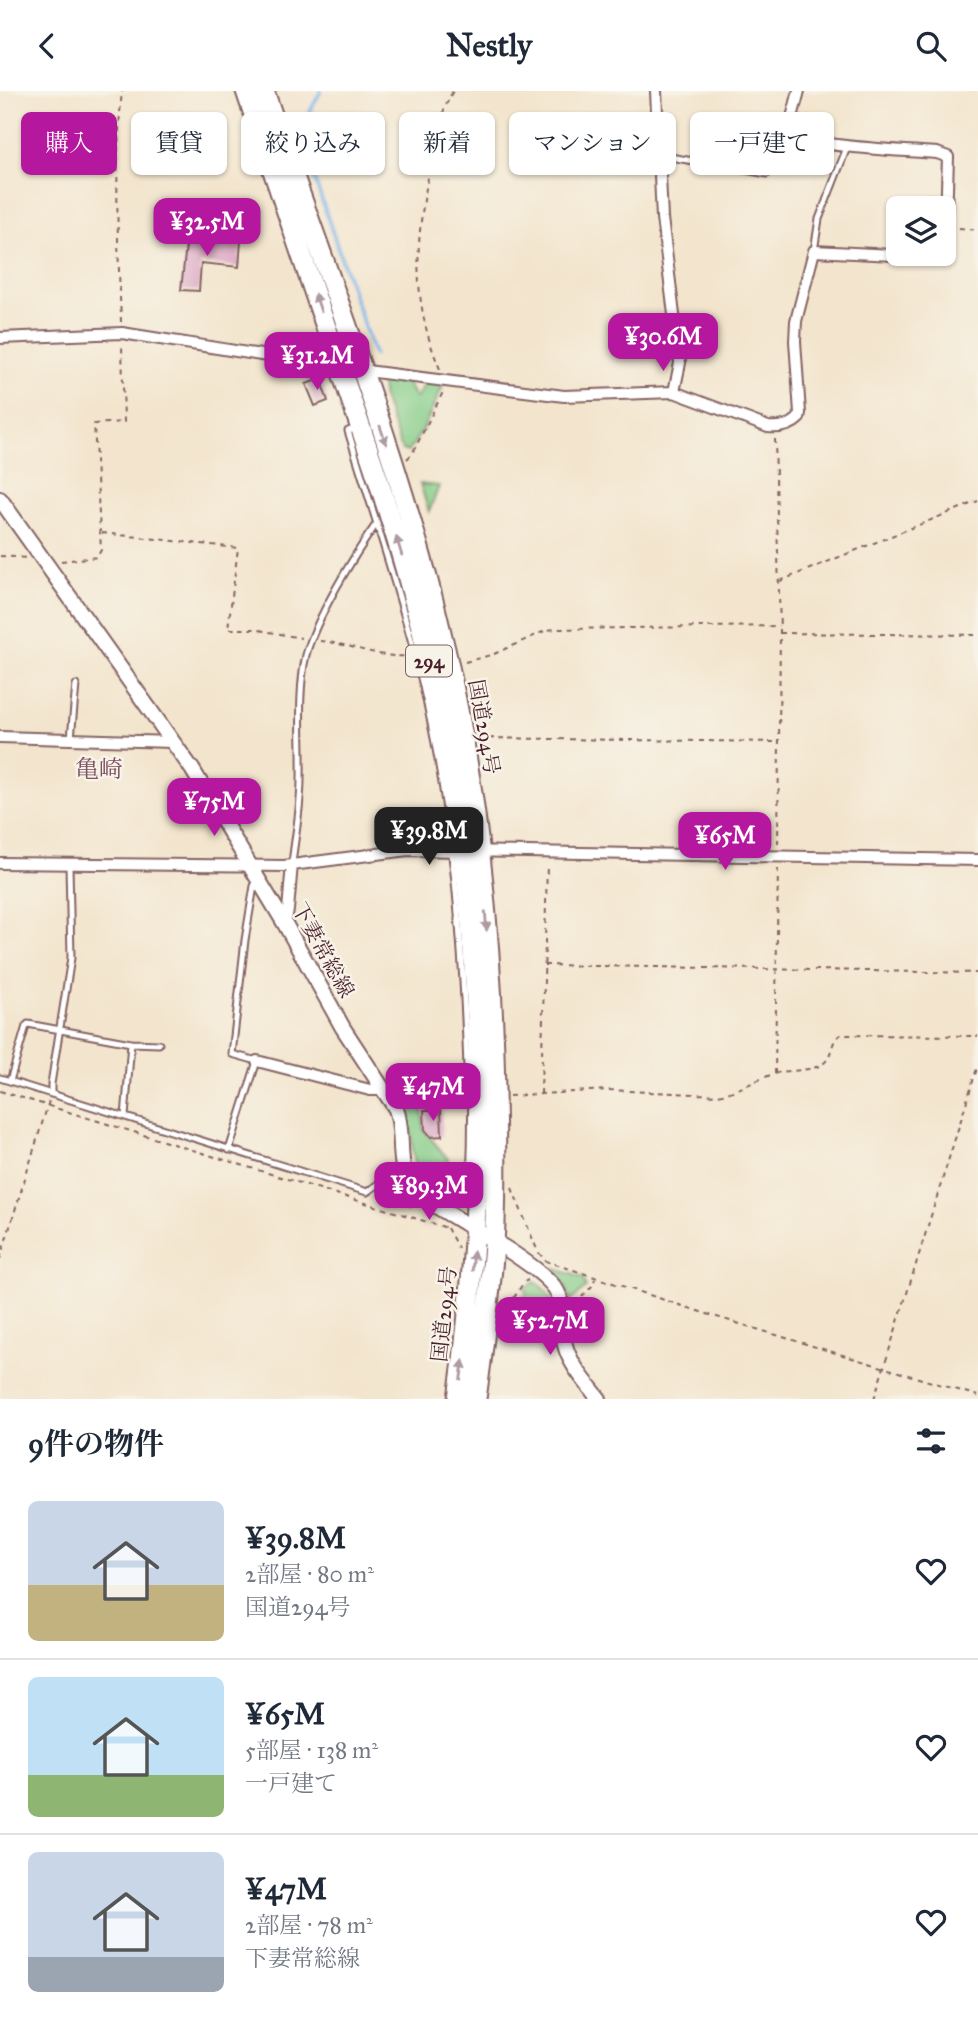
<!DOCTYPE html>
<html lang="ja">
<head>
<meta charset="utf-8">
<style>
  body { margin:0; font-family:"IM FELL Great Primer","Noto Serif JP",serif; background:#f6f6f7; color:#1f2937; height:100vh; display:flex; flex-direction:column; font-size:26px; white-space:nowrap }
  * { box-sizing:border-box; margin:0 }
  p { font-size:23px; color:#747a83 }
  .icon { flex:none; width:38px; height:38px; fill:none; stroke:currentColor; stroke-width:2; stroke-linecap:round; stroke-linejoin:round }
  .map { position:relative; height:1308px; overflow:hidden }
  .drawer { display:flex; flex-direction:column; background:#fff; flex:1 }
  .drawer>* { flex:none }
  .banner { position:absolute; left:21px; top:21px; width:936px; height:63px; display:flex; gap:14px }
  .buttons { position:absolute; left:886px; top:105px; display:grid; gap:14px }
  .buttons a { display:grid; place-items:center; width:70px; height:70px; border-radius:10px; background:#fff; box-shadow:0 2px 5px #0004; font-size:35px }
  .price { position:absolute; translate:-50% -60px; padding:0 16px; border-radius:14px; background:#b5179e; color:#fff; font-size:23px; line-height:46px; filter:drop-shadow(0 2px 4px #0008) }
  .price::after { content:''; position:absolute; left:50%; top:42px; width:21px; height:16px; margin-left:-10px; background:inherit; clip-path:polygon(0 0,100% 0,50% 100%) }
  .price.selected { background:#222; color:#fff }
  ul { padding:0; list-style:none }
  li { display:flex; align-items:center; gap:21px; height:175px; padding:0 28px }
  li+li { border-top:2px solid #e0e1e3 }
  li span { display:grid; place-items:center; flex:none; width:196px; height:140px; border-radius:10px; color:#555 }
  li>.icon { margin-inline-start:auto }
  span .icon { width:84px; height:84px; fill:#fffc; stroke-width:1 }
  li b { font-size:30px }
  h2 { display:flex; justify-content:space-between; align-items:center; height:84px; padding:0 28px; font-size:30px }
  .chip { padding:0 24px; border-radius:10px; background:#fff; box-shadow:0 2px 5px #0004; font-size:24px; line-height:63px }
  .chip.selected { background:#b5179e; color:#fff }
  header { display:flex; justify-content:space-between; align-items:center; height:91px; padding:0 28px; background:#fff; font-size:32px; font-weight:700 }
  .map>svg:first-child { display:block }
  .green { fill:#85cd88; stroke:#68765a; stroke-width:2 }
  .lines { fill:none; stroke-linecap:round; stroke-linejoin:round }
  .stream { stroke:#79b4ea; stroke-width:3.5 }
  .building { fill:#deaac6 }
  .lane-casing { stroke:#856464; stroke-width:9 }
  .street-casing { stroke:#856464; stroke-width:14 }
  .secondary-casing { stroke:#856464; stroke-width:18 }
  .highway-casing { stroke:#856464; stroke-width:23 }
  .path { stroke:#856464; stroke-width:2; stroke-dasharray:5 5; stroke-linecap:butt }
  .lane { stroke:#fff; stroke-width:5 }
  .street { stroke:#fff; stroke-width:10 }
  .secondary { stroke:#fff; stroke-width:14 }
  .highway { stroke:#fff; stroke-width:19 }
  .oneway { fill:#ae9aa0 }
  .labels { text-anchor:middle; dominant-baseline:central; stroke-width:5; stroke-linejoin:round; paint-order:stroke }
  .shield { fill:#f7f3e8; stroke:#7e5f64; stroke-width:2 }
  .shield-label { font-size:19px; font-weight:bold; fill:#4a1f2b }
  .street-label { font-size:21px; fill:#4a1f2b; stroke:#f7f3e8 }
  .quarter-label { font-size:24px; fill:#7e5061; stroke:#f7f3e8 }
</style>
</head>
<body>
<header><svg class="icon" aria-label="back" viewBox="0 0 24 24"><path d="M15 5l-7 7 7 7"/></svg>Nestly<svg class="icon" aria-label="search" viewBox="0 0 24 24"><circle cx="10" cy="10" r="6"/><path d="M15 15l6 6"/></svg></header>
<div class="map">
<svg width="978" height="1308" viewBox="0 0 978 1308">
  <rect width="100%" height="100%" fill="#f7f3e8"/>
  <filter id="ink" filterUnits="userSpaceOnUse"><feTurbulence type="fractalNoise" baseFrequency=".0143" numOctaves="2"/><feDisplacementMap in="SourceGraphic" scale="14" xChannelSelector="R" yChannelSelector="G"/><feConvolveMatrix kernelMatrix="1 2 1 2 8 2 1 2 1" color-interpolation-filters="sRGB"/></filter>
  <filter id="wash" filterUnits="userSpaceOnUse"><feTurbulence type="fractalNoise" baseFrequency=".00686" numOctaves="4" result="noise"/><feDisplacementMap in="SourceGraphic" scale="28" xChannelSelector="R" yChannelSelector="G"/><feGaussianBlur stdDeviation="1.57" result="paint"/><feColorMatrix in="noise" values="0 0 0 0 0 0 0 0 0 0 0 0 0 0 0 0 0 1.4 0 .05"/><feComposite in="paint" operator="in"/></filter>
  <g filter="url(#wash)">
    <rect width="100%" height="100%" fill="#f3e5cd"/>
    <path class="green" d="M386 288 406 291 416 307 426 291 443 295 423 338 408 361 402 359 383 307C381 300 380 293 386 288Z
      M420 393 439 395 429 421Z
      M422 1016 423 1038 448 1068 451 1079 463 1075 465 1082 433 1098C404 1080 418 1044 405 1017Z
      M393 1084 397 1085 409 1105 377 1102Z
      M553 1177 583 1187 586 1197 570 1210 565 1194Z
      M535 1191C561 1207 556 1233 553 1260L521 1210 527 1202 524 1198Z"/>
    <g class="lines">
      <path class="stream" d="M321 0 301 37 300 45 374 264"/>
    </g>
    <g id="blocks">
      <path class="building" d="M187 145 241 150 239 176 201 172 199 200 181 199Z
        M320 288 328 310 315 315 306 293Z
        M424 1019H441L442 1045 431 1046 425 1039Z"/>
    </g>
  </g>
  <g filter="url(#ink)">
    <use href="#blocks" fill-opacity="0" stroke="#856464" stroke-width="2"/>
    <g class="lines">
      <g class="lane-casing">
        <path id="lane" d="M659 64 767 83
          M814 160 819 128 848 54
          M358 337 348 340C371 414 395 488 415 563 453 708 464 859 468 1009
          M71 647 76 594
          M292 773C295 745 301 716 301 688 302 649 297 602 306 564 316 527 354 464 377 432
          M0 987 367 1101 402 1076
          M10 990 26 935 28 933 131 952 159 953
          M51 1003V993L71 867 69 774
          M391 1010 402 1007 468 1009
          M125 1026 131 952
          M229 1059 257 970 232 963 245 849 254 795 257 791"/>
      </g>
      <g class="street-casing">
        <path id="street" d="M0 247 122 242 343 277
          M359 279 564 305 674 301 680 272 662 127 656 0
          M674 301 768 336C779 337 791 335 799 327L800 322 795 250 796 230 814 160 933 166 945 164 948 66 937 62C912 60 811 56 794 44 790 40 791 39 790 34L799 0
          M0 646 173 651
          M0 772 284 775 408 759 978 769
          M285 833 288 819 292 773
          M257 970 370 999H384"/>
      </g>
      <g class="secondary-casing">
        <path id="secondary" d="M0 408 192 678 285 833 343 937 396 1018C405 1042 396 1070 409 1091 419 1106 436 1115 451 1124 477 1140 538 1174 555 1197 567 1215 560 1235 565 1254 570 1274 587 1292 599 1308"/>
      </g>
      <g class="highway-casing">
        <path id="highway" d="M246 0C273 79 299 158 326 236 364 345 402 453 428 565 485 809 492 1060 458 1308
          M264 0C327 184 401 368 445 558 479 703 492 850 495 999 496 1051 497 1102 494 1154 490 1206 483 1257 476 1308"/>
      </g>
      <path class="path" d="M959 137 978 139
        M121 231C118 153 114 77 122 0
        M440 278C409 206 416 142 432 67 437 43 441 21 453 0
        M775 348 780 540 778 756
        M407 368 412 363 444 299
        M102 442 238 457 228 538H254L301 547
        M0 465 27 467
        M61 470 97 466 101 459 94 333 124 331 122 254
        M780 490 978 410
        M780 542 978 544
        M320 550C348 552 380 568 407 565
        M465 571 494 563 547 539 556 538 779 535
        M479 647 778 651
        M544 874 978 882
        M775 983 778 775
        M0 1000 447 1137
        M541 1003 547 774
        M509 1005 606 999 718 1004C741 1000 759 986 781 981 793 979 814 980 824 972 833 964 830 951 840 944L978 945
        M512 1097 538 1161 546 1170 707 1223 978 1305
        M379 1105 417 1117
        M447 1137 458 1157
        M0 1168 49 1010
        M575 1213 592 1195 595 1188
        M503 1224 524 1191 528 1189
        M874 1308 978 974"/>
      <use href="#lane" class="lane"/>
      <use href="#street" class="street"/>
      <use href="#secondary" class="secondary"/>
      <use href="#highway" class="highway"/>
    </g>
    <defs><path id="oneway-solid" d="M-6-.8H1V-3.2L6.5 0L1 3.2V.8H-6Z" transform="scale(1.75)"/></defs>
    <g class="oneway">
      <use href="#oneway-solid" transform="translate(318 212) rotate(-109)"/>
      <use href="#oneway-solid" transform="translate(383 344) rotate(71)"/>
      <use href="#oneway-solid" transform="translate(399 455) rotate(-107)"/>
      <use href="#oneway-solid" transform="translate(486 830) rotate(86)"/>
      <use href="#oneway-solid" transform="translate(473 1170) rotate(-86)"/>
      <use href="#oneway-solid" transform="translate(462 1279) rotate(-82)"/>
    </g>
  </g>
  <g class="labels">
    <rect class="shield" x="406" y="554.5" width="46" height="31" rx="5"/>
    <g class="shield-label">
      <text x="429" y="570">294</text>
    </g>
    <g class="street-label">
      <text transform="translate(484 636) rotate(80)">国道294号</text>
      <text transform="translate(323 859) rotate(61)">下妻常総線</text>
      <text transform="translate(444 1223) rotate(-84)">国道294号</text>
    </g>
    <g class="quarter-label">
      <text x="99" y="678">亀崎</text>
    </g>
  </g>
</svg>
<div class="buttons">
<a><svg class="icon" aria-label="layers" viewBox="0 0 24 24"><path d="M12 4l9 5-9 5-9-5zM3 14l9 5 9-5"/></svg></a>
</div>
<b class="price" style="left:207px;top:167px">¥32.5M</b>
<b class="price" style="left:663px;top:282px">¥30.6M</b>
<b class="price" style="left:317px;top:301px">¥31.2M</b>
<b class="price" style="left:214px;top:747px">¥75M</b>
<b class="price selected" style="left:429px;top:776px">¥39.8M</b>
<b class="price" style="left:725px;top:781px">¥65M</b>
<b class="price" style="left:433px;top:1032px">¥47M</b>
<b class="price" style="left:429px;top:1131px">¥89.3M</b>
<b class="price" style="left:550px;top:1266px">¥52.7M</b>
<div class="banner">
<a class="chip selected">購入</a>
<a class="chip">賃貸</a>
<a class="chip">絞り込み</a>
<a class="chip">新着</a>
<a class="chip">マンション</a>
<a class="chip">一戸建て</a>
</div>
</div>
<section class="drawer">
<h2>9件の物件<svg class="icon" aria-label="filters" viewBox="0 0 24 24"><path d="M4 7h16M4 17h16"/><circle cx="9" cy="7" r="2"/><circle cx="15" cy="17" r="2"/></svg></h2>
<ul>
<li><span style="background:linear-gradient(#c9d6e8 60%,#c2b280 0)"><svg class="icon" aria-label="home" viewBox="0 0 24 24"><path d="M3 11l9-7 9 7M6 9v11h12V9"/></svg></span><div><b>¥39.8M</b><p>2部屋 · 80 m²</p><p>国道294号</p></div><svg class="icon" aria-label="heart" viewBox="0 0 24 24"><path d="M12 20l-8-8c-3-5 5-10 8-4 3-6 11-1 8 4z"/></svg></li>
<li><span style="background:linear-gradient(#bfe0f5 70%,#8fb573 0)"><svg class="icon" aria-label="home" viewBox="0 0 24 24"><path d="M3 11l9-7 9 7M6 9v11h12V9"/></svg></span><div><b>¥65M</b><p>5部屋 · 138 m²</p><p>一戸建て</p></div><svg class="icon" aria-label="heart" viewBox="0 0 24 24"><path d="M12 20l-8-8c-3-5 5-10 8-4 3-6 11-1 8 4z"/></svg></li>
<li><span style="background:linear-gradient(#c9d6e8 75%,#9aa5b1 0)"><svg class="icon" aria-label="home" viewBox="0 0 24 24"><path d="M3 11l9-7 9 7M6 9v11h12V9"/></svg></span><div><b>¥47M</b><p>2部屋 · 78 m²</p><p>下妻常総線</p></div><svg class="icon" aria-label="heart" viewBox="0 0 24 24"><path d="M12 20l-8-8c-3-5 5-10 8-4 3-6 11-1 8 4z"/></svg></li>
</ul>
</section>
</body>
</html>
